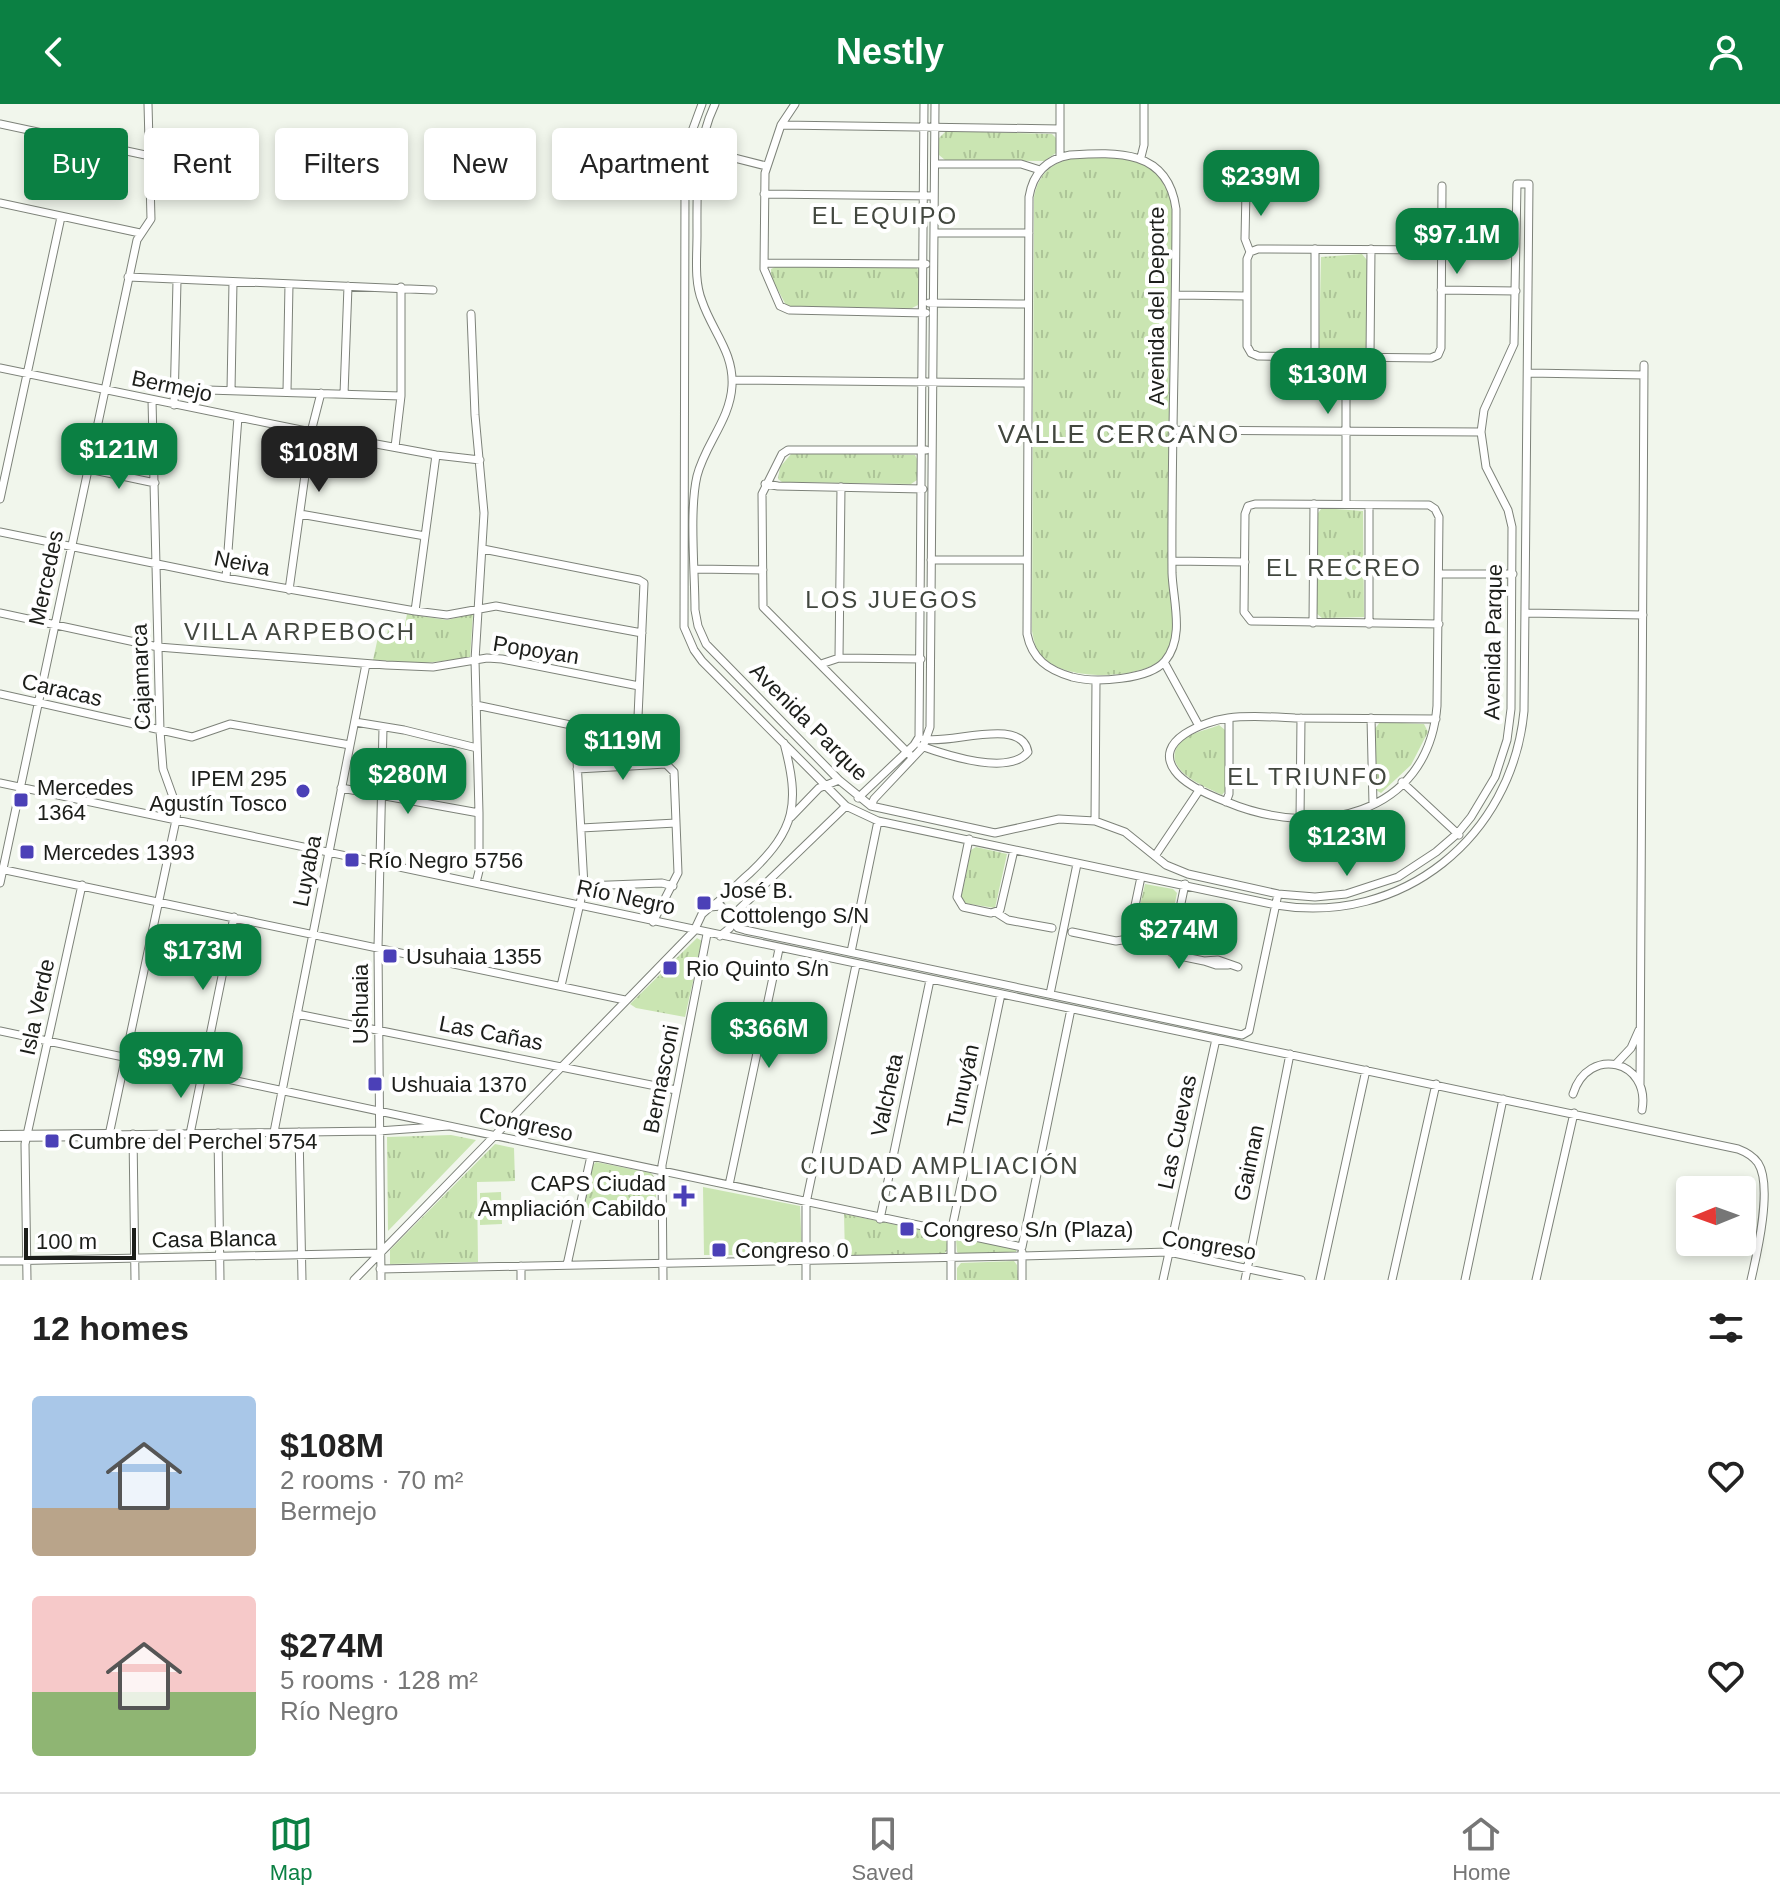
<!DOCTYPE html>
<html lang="en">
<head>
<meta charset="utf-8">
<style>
  body { margin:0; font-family:Helvetica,sans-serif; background:#f2f2f2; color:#222; height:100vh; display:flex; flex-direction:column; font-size:30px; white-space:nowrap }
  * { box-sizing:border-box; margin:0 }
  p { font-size:26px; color:#767676 }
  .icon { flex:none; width:44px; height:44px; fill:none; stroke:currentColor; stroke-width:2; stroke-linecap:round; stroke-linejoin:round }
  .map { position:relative; height:1176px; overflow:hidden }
  .sheet { display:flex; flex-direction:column; background:#fff; flex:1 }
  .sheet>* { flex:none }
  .top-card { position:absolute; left:24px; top:24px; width:800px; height:72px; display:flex; gap:16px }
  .needle { width:52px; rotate:269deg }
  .controls { position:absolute; left:1676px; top:1072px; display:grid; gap:16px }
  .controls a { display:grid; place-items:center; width:80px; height:80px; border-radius:8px; background:#fff; box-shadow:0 4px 12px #0003; font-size:40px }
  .scale { position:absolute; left:24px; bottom:20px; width:112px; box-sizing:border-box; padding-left:8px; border:4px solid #1c1e1a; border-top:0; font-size:22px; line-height:28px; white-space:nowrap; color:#1c1e1a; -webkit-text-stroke:6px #fff; paint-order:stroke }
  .price { position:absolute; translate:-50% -68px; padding:0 18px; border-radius:16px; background:#0b8043; color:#fff; font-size:26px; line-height:52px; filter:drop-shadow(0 2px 4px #0008) }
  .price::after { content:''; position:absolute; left:50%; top:48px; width:24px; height:18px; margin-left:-12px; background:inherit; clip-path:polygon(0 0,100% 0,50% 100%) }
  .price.active { background:#222; color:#fff }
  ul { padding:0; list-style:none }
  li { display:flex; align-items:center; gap:24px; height:200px; padding:0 32px }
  li span { display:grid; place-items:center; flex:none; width:224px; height:160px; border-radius:8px; color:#555 }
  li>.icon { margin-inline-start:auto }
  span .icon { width:96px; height:96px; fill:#fffc; stroke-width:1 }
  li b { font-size:34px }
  h2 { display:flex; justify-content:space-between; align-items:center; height:96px; padding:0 32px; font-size:34px }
  .tag { padding:0 28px; border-radius:8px; background:#fff; box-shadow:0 4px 12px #0003; font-size:28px; line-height:72px }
  .tag.active { background:#0b8043; color:#fff }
  header { display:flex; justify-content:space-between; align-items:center; height:104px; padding:0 32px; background:#0b8043; color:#fff; font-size:36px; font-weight:700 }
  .tabs { display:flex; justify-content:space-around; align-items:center; height:112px; border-top:2px solid #e0e0e0; background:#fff; font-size:22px; color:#767676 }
  .tabs a { display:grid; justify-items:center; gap:4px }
  .tabs .active { color:#0b8043 }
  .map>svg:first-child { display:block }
  .grass { fill:url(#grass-tufts) }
  .pitch { fill:#cae5b2 }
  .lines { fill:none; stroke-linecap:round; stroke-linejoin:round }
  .minor-casing { stroke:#7d8279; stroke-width:9 }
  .secondary-casing { stroke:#7d8279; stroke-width:12 }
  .minor { stroke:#fff; stroke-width:7 }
  .secondary { stroke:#fff; stroke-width:10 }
  .poi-dot { fill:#4b40b7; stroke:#fff; stroke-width:3 }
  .labels { text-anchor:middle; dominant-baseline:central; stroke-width:8; stroke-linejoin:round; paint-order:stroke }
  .street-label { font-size:22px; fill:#1c1e1a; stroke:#fff }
  .poi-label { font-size:22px; fill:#1c1e1a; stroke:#fff; text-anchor:start }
  .neighbourhood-label { font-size:24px; letter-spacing:2px; fill:#42473f; stroke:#fff }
  .quarter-label { font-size:26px; letter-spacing:2px; fill:#42473f; stroke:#fff }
</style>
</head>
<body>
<header><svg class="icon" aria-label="back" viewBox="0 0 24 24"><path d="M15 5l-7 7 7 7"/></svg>Nestly<svg class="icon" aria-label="person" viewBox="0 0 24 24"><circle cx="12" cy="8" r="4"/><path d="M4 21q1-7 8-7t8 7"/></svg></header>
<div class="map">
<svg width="1780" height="1176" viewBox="0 0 1780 1176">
  <defs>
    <pattern id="grass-tufts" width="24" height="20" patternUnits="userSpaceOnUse" patternTransform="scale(2)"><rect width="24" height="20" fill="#cae5b2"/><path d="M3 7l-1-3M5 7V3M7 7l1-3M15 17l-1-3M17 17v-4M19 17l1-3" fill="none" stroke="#adc498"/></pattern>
  </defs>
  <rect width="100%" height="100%" fill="#f1f6ec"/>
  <path class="grass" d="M946 27 1052 30 1056 34V49L1044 57 945 56 939 51V34Z
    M1136 54 1156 67 1173 97 1174 528C1171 540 1166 553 1155 560 1128 575 1068 576 1045 555 1036 548 1034 538 1032 527L1034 93C1044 42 1096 54 1136 54Z
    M1362 150 1367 156 1366 245 1361 249H1322L1319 244 1321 153Z
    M777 162 916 163 920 169V200L912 204 787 203 771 173V165Z
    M792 349 915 351 918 357 917 376 911 380 782 378 778 375 780 363Z
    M1322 404 1363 407 1364 513 1322 514 1316 509 1318 409Z
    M407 510 447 516 473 510 470 554 424 559 373 556 378 533H387L388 524 404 525Z
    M1380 618 1424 620 1428 628 1411 661 1381 689 1376 686 1374 626Z
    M1219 621 1225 626 1226 686 1222 691C1206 683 1160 666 1179 640 1187 629 1208 626 1219 621Z
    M976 743 1007 750 995 804 964 799 961 794 971 746Z
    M1145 780 1173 785 1177 789 1167 838C1158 843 1139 839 1133 831Z
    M697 834 702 837 685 913 636 904 630 900Z
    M451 1031 476 1036 388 1127 387 1033Z
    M495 1040 514 1044 515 1077 477 1078 478 1158 390 1160V1146Z
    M596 1058 651 1069 656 1075V1103L583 1104 592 1062Z
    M844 1110 945 1131 948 1145 943 1151 845 1152Z
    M960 1132 1016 1143V1149L960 1150 957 1148 956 1135Z
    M1014 1157 1017 1161 1018 1176H957V1164L961 1159Z"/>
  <path class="pitch" d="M703 1083 800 1102 802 1147 798 1151H704Z
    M501 1088 502 1120 480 1121V1089Z"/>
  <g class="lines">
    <g class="minor-casing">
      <path id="minor" d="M702 0 691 30 685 78 684 523 694 546 702 557 846 702 878 717 1276 801C1402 822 1512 733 1524 607L1529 80H1517L1514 240 1484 306 1481 328 1486 363 1508 406 1512 423 1511 605 1507 636 1495 673 1471 713 1458 729 1436 748 1398 773 1346 790 1315 793 1278 790 1188 770 1166 761 1125 728 1095 717 1059 715 995 729 871 702 839 676 706 540 698 522 695 506C695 469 689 406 697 372 705 340 730 316 732 282 734 248 712 227 702 197 694 177 697 153 697 131 697 85 695 42 715 0
        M1060 0V53
        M0 20 150 52
        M781 21 795 0
        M699 45 766 62
        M1070 51C1117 48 1168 45 1176 105 1176 226 1171 347 1172 469 1173 497 1185 533 1165 557 1149 576 1095 579 1072 573 1048 566 1032 555 1027 530L1029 93C1033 69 1047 55 1070 51Z
        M1141 53 1144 41V0
        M935 60H1021L1040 66
        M1246 86 1245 135 1250 148 1247 155V242L1251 249 1258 252 1431 254 1438 251 1441 244 1442 82
        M764 90 934 92
        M0 99 140 129
        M934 129H1029
        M1250 148 1258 145 1441 146
        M764 159 926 160
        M128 173 433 186
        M1441 186 1516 187
        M1176 191 1247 192
        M929 199 1028 200
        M926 209 789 206 780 202 764 165 765 69 781 21 1060 25
        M471 210 475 311 484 409 475 556 479 709V767L476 779
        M1315 253V145
        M1370 253 1371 145
        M0 264 311 328 436 351 480 356
        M1528 269 1644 271
        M732 276 1028 279
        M175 285 401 292
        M231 286 233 178
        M287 287 289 180
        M344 290 348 182
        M152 296 160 627 163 665 177 704 176 716 109 1031 378 1027 449 1022
        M174 301 177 177
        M1174 326 1481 328
        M395 343 401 292V183
        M89 365 155 379
        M765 380 778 382 923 385
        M0 395 61 113
        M1346 400V253
        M1369 401V520
        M300 410 425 432
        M0 428 226 474 415 507 447 511 496 502 642 529
        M931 456H1026
        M1172 457 1245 458
        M695 465 763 466
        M1439 470H1513
        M226 474 238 313
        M289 486 311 328 321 289
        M415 507 436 351
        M0 509 158 543 386 561 433 563 487 554 502 555 639 582
        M1525 509 1643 511
        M1313 519 1314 400
        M839 554 841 383
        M1164 558 1199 622
        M821 560 839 554 921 555
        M0 590 192 633 230 620 350 641
        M476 601 637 635 644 479 639 476 483 445
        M1371 614 1373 700
        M1436 615C1389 615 1342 614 1295 614 1274 613 1250 611 1228 614 1206 617 1152 636 1175 667 1185 681 1211 692 1227 698 1315 735 1428 713 1437 602L1439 413 1435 405 1429 401 1255 400 1248 402 1245 410 1244 508 1251 517 1439 520
        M355 618 404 626 477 644
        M921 642C946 651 1009 672 1028 648 1022 612 950 641 924 635
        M910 651 763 503 762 390 782 350 788 346H926
        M577 665 666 660 674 668 678 769 653 818
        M1402 678 1459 731
        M0 679 1738 1045C1746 1048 1753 1052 1758 1059 1773 1082 1757 1150 1751 1176
        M341 684 479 709
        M858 694 914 641 919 633 924 0
        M1226 698 1229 690V614
        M871 702 874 695 923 643 930 623 935 0
        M791 713 819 684 839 676
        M1095 717 1096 576
        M1300 717 1301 614
        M581 724 676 719
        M969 735 957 793 963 803 991 809 1000 806 1014 746
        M1155 752 1200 685
        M0 765 625 896
        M1141 773 1128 835 1163 846 1173 838 1185 780
        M0 779 137 136 151 115 148 0
        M584 782 662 779 673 782
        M712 802C726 793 737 780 750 769 796 725 800 700 784 639
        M997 809 1008 816 1052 824
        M731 813 846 702
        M732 818 738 824 745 826 1242 931 1249 927 1278 790
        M1072 828 1116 837 1128 835
        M1167 845 1175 851 1204 857
        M851 848 878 717
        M1228 861H1216L1204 857 1218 856 1238 863
        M561 882 584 782 575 621
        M1050 890 1077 760
        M297 910 676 986
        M0 927 1022 1143
        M1616 960 1631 944 1639 926
        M1640 981 1644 261
        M1573 990C1588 941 1651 956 1642 1006
        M274 1028 366 560
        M299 1028 302 1176
        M218 1029 220 1176
        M133 1030 135 1176
        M190 1030 234 813
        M729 1081 779 845
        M880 1115 930 876
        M1022 1143 1071 905
        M1022 1148V1152L1169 1148 1301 1176
        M0 1157 380 1149
        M567 1161 591 1052
        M521 1162V1176
        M380 1165 1022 1152V1176
        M27 1176 25 1040 82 781
        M354 1176 694 827 702 810 710 803 721 802 731 811 730 824 720 832
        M381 1176 378 844 383 624
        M663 1176 662 1061 707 830
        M806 1176V1099L856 861
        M951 1176V1129L1001 890
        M1163 1176 1216 935
        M1245 1176 1290 950
        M1320 1176 1366 966
        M1392 1176 1436 980
        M1465 1176 1503 995
        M1536 1176 1574 1009"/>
    </g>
    <g class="secondary-casing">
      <path id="secondary" d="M0 1032 109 1031"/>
    </g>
    <use href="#minor" class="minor"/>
    <use href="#secondary" class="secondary"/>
  </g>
  <g class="poi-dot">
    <circle cx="303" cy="687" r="8"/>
    <rect x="13" y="688" width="16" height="16" rx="4"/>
    <rect x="19" y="740" width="16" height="16" rx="4"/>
    <rect x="344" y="748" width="16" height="16" rx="4"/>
    <rect x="696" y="791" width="16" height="16" rx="4"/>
    <rect x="382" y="844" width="16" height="16" rx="4"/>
    <rect x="662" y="856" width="16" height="16" rx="4"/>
    <rect x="367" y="972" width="16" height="16" rx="4"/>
    <rect x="44" y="1029" width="16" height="16" rx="4"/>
    <path d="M680 1080h8v8h8v8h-8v8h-8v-8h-8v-8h8z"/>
    <rect x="899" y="1117" width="16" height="16" rx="4"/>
    <rect x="711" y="1138" width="16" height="16" rx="4"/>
  </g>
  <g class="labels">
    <g class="street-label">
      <text transform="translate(1156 202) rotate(-90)">Avenida del Deporte</text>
      <text transform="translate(172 282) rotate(12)">Bermejo</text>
      <text transform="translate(242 459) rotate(11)">Neiva</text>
      <text transform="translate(46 474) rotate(-78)">Mercedes</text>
      <text transform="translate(1493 538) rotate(-89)">Avenida Parque</text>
      <text transform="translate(536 546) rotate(9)">Popoyan</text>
      <text transform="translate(141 573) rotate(-92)">Cajamarca</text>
      <text transform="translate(62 586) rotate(13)">Caracas</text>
      <text transform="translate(809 618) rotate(45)">Avenida Parque</text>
      <text transform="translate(307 767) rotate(-79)">Luyaba</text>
      <text transform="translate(626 793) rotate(12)">Río Negro</text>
      <text transform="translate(360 900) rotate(-90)">Ushuaia</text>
      <text transform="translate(37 903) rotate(-78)">Isla Verde</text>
      <text transform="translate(491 929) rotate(11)">Las Cañas</text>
      <text transform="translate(661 975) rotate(-79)">Bernasconi</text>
      <text transform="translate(963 982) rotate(-78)">Tunuyán</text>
      <text transform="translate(887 991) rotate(-78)">Valcheta</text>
      <text transform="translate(526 1020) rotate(12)">Congreso</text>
      <text transform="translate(1177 1028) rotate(-78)">Las Cuevas</text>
      <text transform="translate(1249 1059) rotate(-78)">Gaiman</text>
      <text transform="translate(214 1135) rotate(-1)">Casa Blanca</text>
      <text transform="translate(1209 1141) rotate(9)">Congreso</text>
    </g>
    <g class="poi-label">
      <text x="287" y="674" text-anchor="end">IPEM 295<tspan x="287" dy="25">Agustín Tosco</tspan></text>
      <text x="37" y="683">Mercedes<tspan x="37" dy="25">1364</tspan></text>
      <text x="43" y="748">Mercedes 1393</text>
      <text x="368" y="756">Río Negro 5756</text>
      <text x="720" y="786">José B.<tspan x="720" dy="25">Cottolengo S/N</tspan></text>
      <text x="406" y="852">Usuhaia 1355</text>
      <text x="686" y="864">Rio Quinto S/n</text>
      <text x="391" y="980">Ushuaia 1370</text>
      <text x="68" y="1037">Cumbre del Perchel 5754</text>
      <text x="666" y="1079" text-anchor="end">CAPS Ciudad<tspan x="666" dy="25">Ampliación Cabildo</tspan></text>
      <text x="923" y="1125">Congreso S/n (Plaza)</text>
      <text x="735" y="1146">Congreso 0</text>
    </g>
    <g class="neighbourhood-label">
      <text x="885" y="111">EL EQUIPO</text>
      <text x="1344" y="463">EL RECREO</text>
      <text x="892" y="495">LOS JUEGOS</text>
      <text x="300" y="527">VILLA ARPEBOCH</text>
      <text x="1308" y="672">EL TRIUNFO</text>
      <text x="940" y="1061">CIUDAD AMPLIACIÓN<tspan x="940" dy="28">CABILDO</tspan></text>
    </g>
    <g class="quarter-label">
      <text x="1119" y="330">VALLE CERCANO</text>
    </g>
  </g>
</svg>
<div class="controls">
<a><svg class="needle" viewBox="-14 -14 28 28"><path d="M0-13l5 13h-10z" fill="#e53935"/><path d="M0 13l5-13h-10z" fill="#767676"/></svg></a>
</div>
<div class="scale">100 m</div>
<b class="price" style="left:1261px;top:114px">$239M</b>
<b class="price" style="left:1457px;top:172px">$97.1M</b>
<b class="price" style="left:1328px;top:312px">$130M</b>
<b class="price" style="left:119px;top:387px">$121M</b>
<b class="price active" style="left:319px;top:390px">$108M</b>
<b class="price" style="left:623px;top:678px">$119M</b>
<b class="price" style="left:408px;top:712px">$280M</b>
<b class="price" style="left:1347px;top:774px">$123M</b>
<b class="price" style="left:1179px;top:867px">$274M</b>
<b class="price" style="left:203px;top:888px">$173M</b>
<b class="price" style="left:769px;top:966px">$366M</b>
<b class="price" style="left:181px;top:996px">$99.7M</b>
<div class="top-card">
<a class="tag active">Buy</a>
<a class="tag">Rent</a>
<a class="tag">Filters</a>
<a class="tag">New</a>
<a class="tag">Apartment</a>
</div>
</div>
<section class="sheet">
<h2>12 homes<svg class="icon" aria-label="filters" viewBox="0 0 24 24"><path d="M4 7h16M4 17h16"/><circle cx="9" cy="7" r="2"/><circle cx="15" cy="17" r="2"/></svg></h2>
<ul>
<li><span style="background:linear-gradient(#a9c7e8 70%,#b9a48a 0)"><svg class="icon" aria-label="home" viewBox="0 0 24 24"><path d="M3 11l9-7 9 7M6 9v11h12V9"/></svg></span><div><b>$108M</b><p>2 rooms · 70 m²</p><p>Bermejo</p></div><svg class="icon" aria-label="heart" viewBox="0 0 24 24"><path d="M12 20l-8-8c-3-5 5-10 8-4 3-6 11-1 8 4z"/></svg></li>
<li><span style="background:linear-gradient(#f6c9c9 60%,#8fb573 0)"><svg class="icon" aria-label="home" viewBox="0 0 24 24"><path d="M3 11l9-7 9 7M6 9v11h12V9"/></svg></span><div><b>$274M</b><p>5 rooms · 128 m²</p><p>Río Negro</p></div><svg class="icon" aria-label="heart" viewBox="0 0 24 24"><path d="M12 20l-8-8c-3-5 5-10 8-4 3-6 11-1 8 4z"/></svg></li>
</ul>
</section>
<nav class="tabs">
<a class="active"><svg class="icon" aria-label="map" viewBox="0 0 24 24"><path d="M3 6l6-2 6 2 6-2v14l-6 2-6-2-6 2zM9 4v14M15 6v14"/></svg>Map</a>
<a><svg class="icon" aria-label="saved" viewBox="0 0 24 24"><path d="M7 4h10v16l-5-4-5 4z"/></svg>Saved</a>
<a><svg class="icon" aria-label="home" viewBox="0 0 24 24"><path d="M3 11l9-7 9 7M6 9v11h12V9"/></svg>Home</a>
</nav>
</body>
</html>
